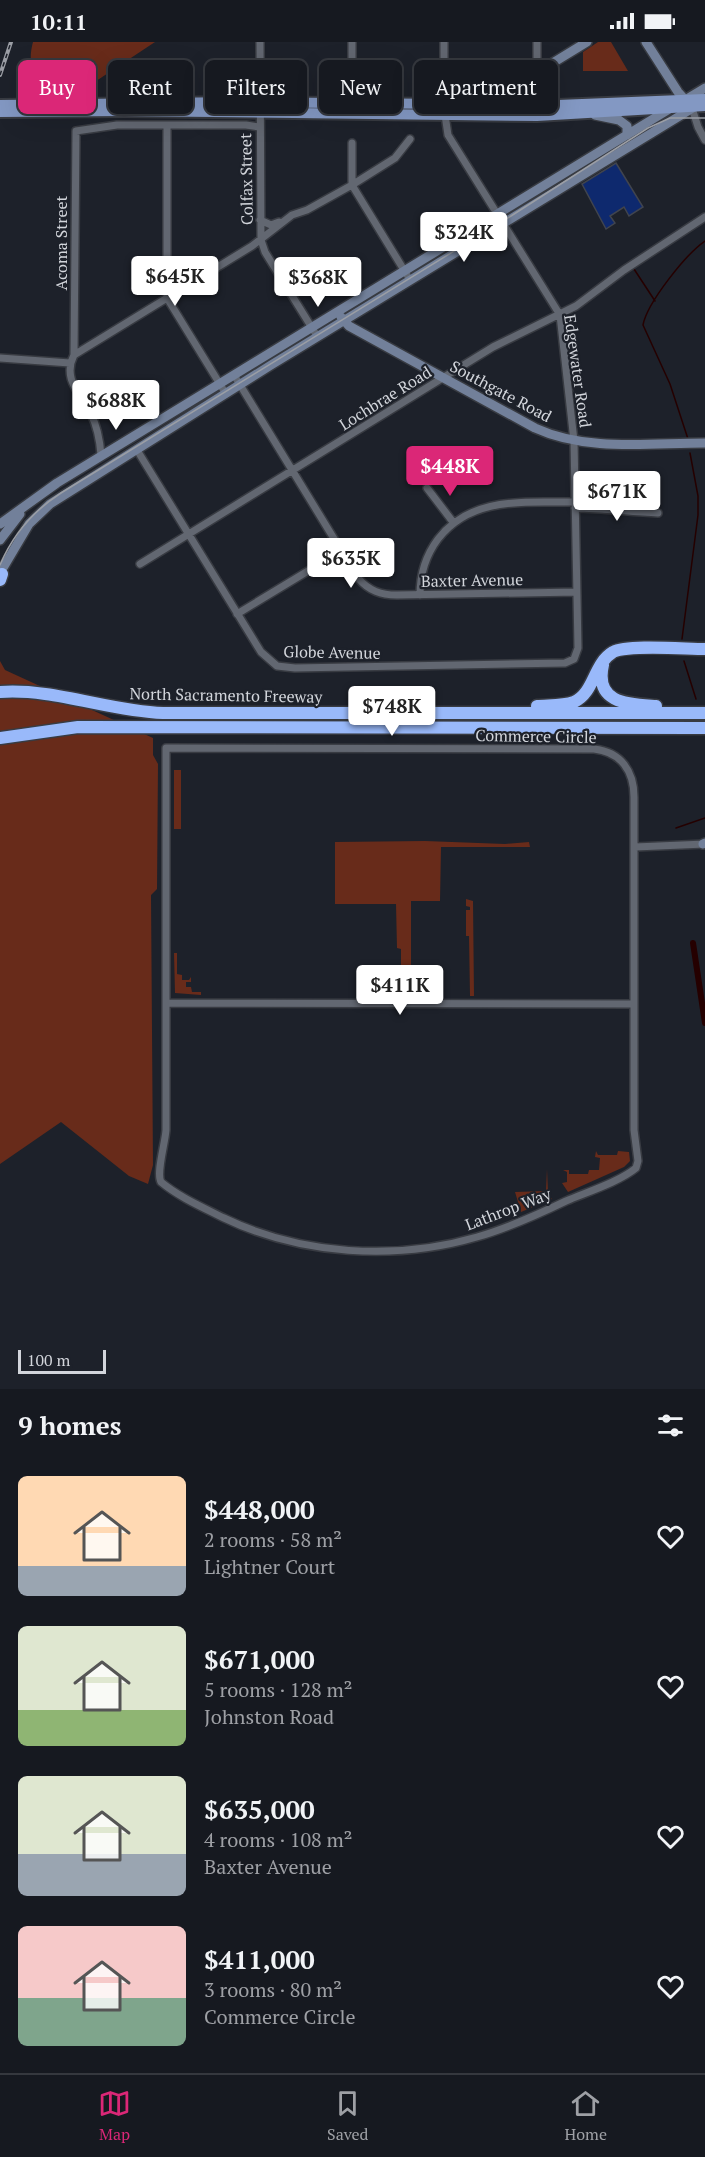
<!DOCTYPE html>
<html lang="en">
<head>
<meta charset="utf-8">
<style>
  body { margin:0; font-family:"PT Serif",serif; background:#1f2229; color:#f1f3f6; height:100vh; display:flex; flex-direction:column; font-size:22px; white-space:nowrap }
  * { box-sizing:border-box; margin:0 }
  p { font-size:20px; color:#9ea0a5 }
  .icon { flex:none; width:33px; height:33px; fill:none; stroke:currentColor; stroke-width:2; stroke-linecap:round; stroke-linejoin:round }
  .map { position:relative; height:1347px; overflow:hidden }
  .panel { display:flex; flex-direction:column; background:#161920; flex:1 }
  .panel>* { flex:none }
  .top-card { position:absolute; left:18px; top:18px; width:669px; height:54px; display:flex; gap:12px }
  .scale { position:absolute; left:18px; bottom:15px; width:88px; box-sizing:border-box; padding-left:6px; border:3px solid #d2d5db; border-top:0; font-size:16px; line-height:21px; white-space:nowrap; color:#d2d5db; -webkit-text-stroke:4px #1d212a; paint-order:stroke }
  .price { position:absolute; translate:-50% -51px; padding:0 14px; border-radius:6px; background:#fff; color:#222; font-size:20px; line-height:39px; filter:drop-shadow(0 2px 3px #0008) }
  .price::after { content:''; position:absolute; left:50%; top:36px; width:18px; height:14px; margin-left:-9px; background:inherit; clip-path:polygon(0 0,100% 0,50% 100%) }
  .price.current { background:#db2777; color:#fff }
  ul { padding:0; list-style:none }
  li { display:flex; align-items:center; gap:18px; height:150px; padding:0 18px }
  li span { display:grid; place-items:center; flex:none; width:168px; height:120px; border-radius:9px; color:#555 }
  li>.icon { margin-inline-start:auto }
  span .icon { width:72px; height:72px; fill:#fffc; stroke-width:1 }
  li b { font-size:26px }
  h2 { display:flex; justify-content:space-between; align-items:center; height:72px; padding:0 18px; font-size:26px }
  .chip { padding:0 21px; border-radius:9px; background:#161920; box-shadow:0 6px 24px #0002,0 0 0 2px #35383e; font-size:21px; line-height:54px }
  .chip.current { background:#db2777; color:#fff }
  .status { display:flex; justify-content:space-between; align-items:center; height:42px; padding:0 30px; background:#161920; direction:ltr }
  .status svg { height:16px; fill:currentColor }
  .tab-bar { display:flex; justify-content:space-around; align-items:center; height:84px; border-top:2px solid #35383e; background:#161920; font-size:16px; color:#9ea0a5 }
  .tab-bar a { display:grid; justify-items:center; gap:3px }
  .tab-bar .current { color:#db2777 }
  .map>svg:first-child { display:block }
  .green { fill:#682b1a }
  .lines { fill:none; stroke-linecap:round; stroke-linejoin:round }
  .stream { stroke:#250000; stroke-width:1.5 }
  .canal { stroke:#250000; stroke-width:6 }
  .building { fill:#0e296e; stroke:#40444e; stroke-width:1.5 }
  .street-casing { stroke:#383b42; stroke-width:10 }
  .secondary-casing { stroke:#383b42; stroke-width:12 }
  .primary-casing { stroke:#383b42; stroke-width:14 }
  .highway-casing { stroke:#383b42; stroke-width:15 }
  .street { stroke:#626771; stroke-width:7 }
  .secondary { stroke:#72809a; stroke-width:9 }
  .primary { stroke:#8398c3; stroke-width:10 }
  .highway { stroke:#99b9fa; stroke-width:12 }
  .tram { stroke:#9b9ea5; stroke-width:1.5 }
  .rail-casing { stroke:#9b9ea5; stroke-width:4 }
  .rail { stroke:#1d212a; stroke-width:1.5; stroke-dasharray:4.5; stroke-linecap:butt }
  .labels { text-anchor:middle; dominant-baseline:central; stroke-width:4.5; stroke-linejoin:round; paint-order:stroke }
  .street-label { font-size:16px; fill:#d2d5db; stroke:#1d212a }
</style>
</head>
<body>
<div class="status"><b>10:11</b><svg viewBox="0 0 49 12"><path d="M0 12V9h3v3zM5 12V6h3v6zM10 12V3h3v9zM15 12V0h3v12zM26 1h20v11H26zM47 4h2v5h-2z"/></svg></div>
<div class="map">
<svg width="705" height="1347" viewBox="0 0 705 1347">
  <rect width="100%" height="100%" fill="#1d212a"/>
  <path class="green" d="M33 0H155L72 55 59 53 57 46C53 42 49 41 44 38 29 29 29 15 33 0Z
    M598 0H611L628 29H583V10Z
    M557 25V52L517 51V49Z
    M0 619 5 628 153 696V713L158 722 157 847 151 853 153 1123 148 1142 129 1134 61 1080 0 1122Z
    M174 728H181V787H174Z
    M425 799 505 802 529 800 530 805H441L440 859H411V954L394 955V931H401V907L397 906 396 862H335V800Z
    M466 857 473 859 474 954H470L469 894H466V868H470V865L466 864Z
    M174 911H177V932L182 933V938H189L191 935V940H186V945H191L192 950H201V953L175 951Z
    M596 1109 598 1113H617L618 1109 629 1110 630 1119 624 1125 568 1150 562 1141 567 1140V1130L563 1128H569V1132H588L589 1128H599L600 1116 595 1115Z
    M547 1127 548 1151 552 1157 521 1170 515 1150 546 1149Z"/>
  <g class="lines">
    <path class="stream" d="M634 227 655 259
      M688 397 670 342 643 283C647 261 686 212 705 199
      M682 597 698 473V454L690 411
      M684 619 696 657
      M676 786 705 776"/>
    <path class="canal" d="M693 901 705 981"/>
  </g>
  <path class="building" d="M616 121 643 165 629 174 624 165 610 174 615 181 606 187 582 142Z"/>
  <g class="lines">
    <g class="street-casing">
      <path id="street" d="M260 0 261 198 265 210 317 294
        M537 30V0
        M352 63V0
        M444 63V0
        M692 66 698 85 705 98
        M167 83V256L226 352
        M352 101V143L407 233
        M260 178 271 183 279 180
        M74 313 76 89 117 83H246L259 85
        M0 316 70 321
        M234 333 358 536C369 549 381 553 397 553L577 550
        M137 408 261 610 277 624 295 626 565 621 574 617 578 606 574 399 560 273 448 93 445 73
        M101 413C100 400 97 384 91 372 80 351 62 337 74 313L252 204 292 173 307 168 352 143 395 116 410 97
        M427 446 453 480
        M575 466C603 466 630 470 658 471
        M140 522 493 305 576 264 624 228 705 175
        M420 553C420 532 426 513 438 497 472 453 526 461 575 460
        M237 572 341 509
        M166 706 594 707C621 710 634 729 634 755V1088L638 1119 636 1126C619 1140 587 1150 566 1159 537 1173 508 1186 477 1195 395 1219 301 1213 224 1176 202 1165 179 1155 161 1140 156 1131 165 1102 166 1088Z
        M635 805 705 802
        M166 961 634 962"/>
    </g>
    <g class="secondary-casing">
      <path id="secondary" d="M646 0 678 50 689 62
        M685 58 705 46
        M509 63 510 51 515 44 587 0
        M595 73 619 78 627 84V93
        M341 275 349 284 535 386C587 410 649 401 705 401
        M0 482 57 441 671 66
        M0 498 20 472
        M0 531 29 482 50 462 271 323 696 64
        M703 802 705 801"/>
    </g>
    <g class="primary-casing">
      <path id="primary" d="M0 63 237 60 558 63 705 57
        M0 70 124 69 537 74 705 64"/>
    </g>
    <g class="highway-casing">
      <path id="highway" d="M0 538 2 532
        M603 623C594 662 629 662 656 664
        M0 650C53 646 109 669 163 671H705
        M537 664C549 663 563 664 574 660 595 650 593 622 613 610 628 602 685 607 705 607
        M0 696 78 685 705 686"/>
    </g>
    <use href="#street" class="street"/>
    <use href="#secondary" class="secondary"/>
    <use href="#primary" class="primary"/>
    <use href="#highway" class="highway"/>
    <path class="tram" d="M0 523C13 492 33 469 61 451L511 174 648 86 670 76H705"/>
    <g class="rail-casing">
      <path id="rail" d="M0 33 11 0"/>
    </g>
    <use href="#rail" class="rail"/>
  </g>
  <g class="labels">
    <g class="street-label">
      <text transform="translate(246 137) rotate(-91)">Colfax Street</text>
      <text transform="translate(61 201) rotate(-90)">Acoma Street</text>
      <text transform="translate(578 329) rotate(82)">Edgewater Road</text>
      <text transform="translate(501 349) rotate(28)">Southgate Road</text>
      <text transform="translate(385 356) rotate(-32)">Lochbrae Road</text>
      <text transform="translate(472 538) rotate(-1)">Baxter Avenue</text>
      <text transform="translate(332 610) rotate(1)">Globe Avenue</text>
      <text transform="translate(226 653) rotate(1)">North Sacramento Freeway</text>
      <text transform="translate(536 694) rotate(1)">Commerce Circle</text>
      <text transform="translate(508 1167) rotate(-21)">Lathrop Way</text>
    </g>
  </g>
</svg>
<div class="scale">100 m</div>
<b class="price" style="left:464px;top:221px">$324K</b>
<b class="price" style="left:175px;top:265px">$645K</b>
<b class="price" style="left:318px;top:266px">$368K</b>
<b class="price" style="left:116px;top:389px">$688K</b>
<b class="price current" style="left:450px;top:455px">$448K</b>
<b class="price" style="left:617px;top:480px">$671K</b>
<b class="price" style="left:351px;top:547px">$635K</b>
<b class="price" style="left:392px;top:695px">$748K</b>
<b class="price" style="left:400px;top:974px">$411K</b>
<div class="top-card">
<a class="chip current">Buy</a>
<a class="chip">Rent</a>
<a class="chip">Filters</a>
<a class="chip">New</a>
<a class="chip">Apartment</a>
</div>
</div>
<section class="panel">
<h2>9 homes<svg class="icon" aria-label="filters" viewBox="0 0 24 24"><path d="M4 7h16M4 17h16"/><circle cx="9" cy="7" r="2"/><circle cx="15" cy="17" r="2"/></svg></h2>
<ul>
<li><span style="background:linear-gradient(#ffd9b3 75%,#9aa5b1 0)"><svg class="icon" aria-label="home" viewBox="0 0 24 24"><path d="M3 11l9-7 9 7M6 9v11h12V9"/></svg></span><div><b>$448,000</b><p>2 rooms · 58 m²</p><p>Lightner Court</p></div><svg class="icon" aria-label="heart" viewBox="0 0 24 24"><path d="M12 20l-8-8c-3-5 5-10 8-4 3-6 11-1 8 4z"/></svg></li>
<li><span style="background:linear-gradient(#dfe7d0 70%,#8fb573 0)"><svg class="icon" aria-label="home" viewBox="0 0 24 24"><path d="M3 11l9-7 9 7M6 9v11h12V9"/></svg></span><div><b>$671,000</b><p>5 rooms · 128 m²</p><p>Johnston Road</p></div><svg class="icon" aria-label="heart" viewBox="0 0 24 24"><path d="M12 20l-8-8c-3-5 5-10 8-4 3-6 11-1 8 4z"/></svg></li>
<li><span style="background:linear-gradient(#dfe7d0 65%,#9aa5b1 0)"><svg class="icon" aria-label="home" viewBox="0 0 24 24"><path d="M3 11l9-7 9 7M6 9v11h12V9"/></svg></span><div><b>$635,000</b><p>4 rooms · 108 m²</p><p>Baxter Avenue</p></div><svg class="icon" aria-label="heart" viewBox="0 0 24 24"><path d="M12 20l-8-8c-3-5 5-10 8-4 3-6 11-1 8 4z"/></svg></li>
<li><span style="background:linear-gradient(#f6c9c9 60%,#7fa58c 0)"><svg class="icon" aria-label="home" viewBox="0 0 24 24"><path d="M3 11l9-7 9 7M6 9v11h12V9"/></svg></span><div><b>$411,000</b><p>3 rooms · 80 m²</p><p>Commerce Circle</p></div><svg class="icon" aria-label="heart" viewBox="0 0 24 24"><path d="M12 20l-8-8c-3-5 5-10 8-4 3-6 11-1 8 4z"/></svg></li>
</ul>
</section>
<nav class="tab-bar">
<a class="current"><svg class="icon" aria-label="map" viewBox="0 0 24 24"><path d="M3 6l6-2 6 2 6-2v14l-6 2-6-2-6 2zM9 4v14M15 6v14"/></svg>Map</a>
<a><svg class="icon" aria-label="saved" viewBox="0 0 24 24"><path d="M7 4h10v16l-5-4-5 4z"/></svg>Saved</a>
<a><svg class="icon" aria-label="home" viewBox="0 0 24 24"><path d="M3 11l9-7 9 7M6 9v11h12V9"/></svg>Home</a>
</nav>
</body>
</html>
